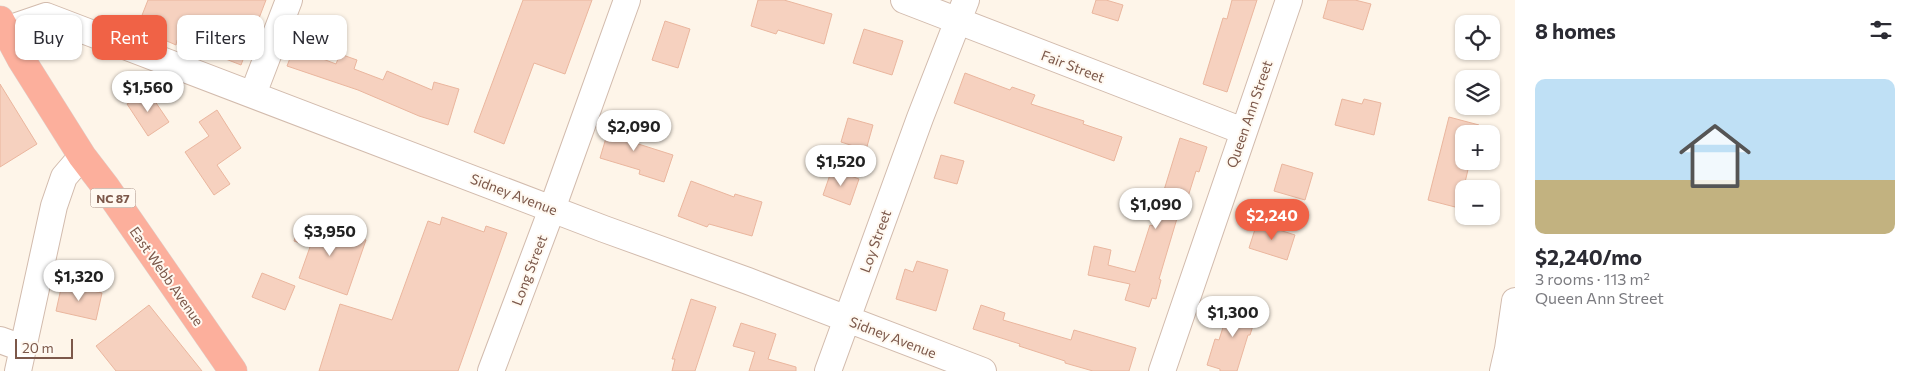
<!DOCTYPE html>
<html lang="en">
<head>
<meta charset="utf-8">
<style>
  body { margin:0; font-family:Commissioner,sans-serif; background:#f2f2f3; color:#2b2b33; height:100vh; display:flex; flex-direction:column; font-size:19px; white-space:nowrap }
  * { box-sizing:border-box; margin:0 }
  p { font-size:16px; color:#7c7c81 }
  .icon { flex:none; width:28px; height:28px; fill:none; stroke:currentColor; stroke-width:2; stroke-linecap:round; stroke-linejoin:round }
  .map { position:relative; flex:1; overflow:hidden }
  .panel { display:flex; flex-direction:column; background:#fff; width:400px }
  .panel>* { flex:none }
  .top-card { position:absolute; left:15px; top:15px; width:475px; height:45px; display:flex; gap:10px }
  .tools { position:absolute; left:1455px; top:15px; display:grid; gap:10px }
  .tools a { display:grid; place-items:center; width:45px; height:45px; border-radius:10px; background:#fff; box-shadow:0 1px 4px #0004; font-size:25px }
  .scale { position:absolute; left:15px; bottom:12px; width:58px; box-sizing:border-box; padding-left:5px; border:2px solid #7c584a; border-top:0; font-size:14px; line-height:18px; white-space:nowrap; color:#7c584a; -webkit-text-stroke:4px #fff9f1; paint-order:stroke }
  .price { position:absolute; translate:-50% -42px; padding:0 11px; border-radius:18px; background:#fff; color:#222; font-size:16px; line-height:32px; filter:drop-shadow(0 1px 2px #0008) }
  .price::after { content:''; position:absolute; left:50%; top:30px; width:15px; height:11px; margin-left:-8px; background:inherit; clip-path:polygon(0 0,100% 0,50% 100%) }
  .price.selected { background:#f06246; color:#fff }
  ul { padding:0; list-style:none }
  li { display:grid; align-content:center; gap:10px; height:265px; padding:0 20px }
  li span { display:grid; place-items:center; height:155px; border-radius:10px; color:#555 }
  li>.icon { margin-inline-start:auto }
  span .icon { width:90px; height:90px; fill:#fffc; stroke-width:1 }
  li b { font-size:21px }
  h2 { display:flex; justify-content:space-between; align-items:center; height:60px; padding:0 20px; font-size:21px }
  .tag { padding:0 18px; border-radius:10px; background:#fff; box-shadow:0 1px 4px #0004; font-size:18px; line-height:45px }
  .tag.selected { background:#f06246; color:#fff }
  main { display:flex; flex:1; min-height:0 }
  .map>svg:first-child { display:block }
  .building { fill:#f6d1bf; stroke:#eab69e }
  .lines { fill:none; stroke-linecap:round; stroke-linejoin:round }
  .minor-casing { stroke:#d2bbad; stroke-width:28 }
  .highway-casing { stroke:#ddd4d0; stroke-width:29 }
  .minor { stroke:#fff; stroke-width:26 }
  .highway { stroke:#fcaf9c; stroke-width:28 }
  .labels { text-anchor:middle; dominant-baseline:central; stroke-width:4; stroke-linejoin:round; paint-order:stroke }
  .shield { fill:#fff9f1; stroke:#a3887c; stroke-width:1 }
  .shield-label { font-size:12px; font-weight:bold; fill:#7c584a }
  .street-label { font-size:14px; fill:#7c584a; stroke:#fff9f1 }
</style>
</head>
<body>
<main>
<div class="map">
<svg width="1515" height="371" viewBox="0 0 1515 371">
  <rect width="100%" height="100%" fill="#fef5e9"/>
  <path class="building" d="M148 0H266L241 65 177 40 176 45 137 28Z
    M523 0H592L565 74 534 63 504 144 474 132Z
    M758 0H784L832 14 824 44 778 30 776 34 751 26Z
    M1096 0H1106L1123 5 1118 21 1092 13Z
    M1232 0H1257L1227 92 1203 84 1223 18 1227 19Z
    M1328 0H1355L1371 4 1363 30 1323 18Z
    M665 21 690 29 678 68 652 60Z
    M864 29 903 41 892 75 853 63Z
    M294 48 336 64 340 54 357 60 354 69 383 80 387 71 432 90 434 82 459 89 448 125 419 116 358 90 287 66Z
    M965 73 1010 90 1012 87 1035 95 1031 104 1084 121 1083 124 1122 137 1114 161 954 103Z
    M0 84 37 144 0 167Z
    M148 91 169 122 148 136 127 104Z
    M1342 99 1362 104 1364 99 1381 103 1374 135 1335 125Z
    M217 110 241 148 217 165 230 184 214 195 185 152 209 136 199 122Z
    M1449 117 1479 125 1477 134H1464V161H1470L1459 208 1428 200Z
    M612 118 637 125 632 142 673 155 664 182 639 174 640 170 600 158Z
    M848 118 873 125 866 150 841 142Z
    M1180 138 1207 147 1199 172 1196 171 1182 216 1178 215 1159 279 1161 280 1156 299 1152 298 1149 307 1125 300 1130 284 1088 275 1094 246 1111 250 1108 265 1135 272 1150 225 1153 226Z
    M941 155 964 161 957 184 934 178Z
    M1282 164 1313 173 1305 200 1274 191Z
    M832 169 859 179 850 205 823 195Z
    M691 181 734 197 735 194 762 202 752 236 709 224 707 227 678 216Z
    M442 217 484 232 486 226 507 233 458 371H319L340 304 392 320 428 221 440 225Z
    M1257 223 1295 235 1287 260 1249 248Z
    M318 224 366 240 347 295 299 278 310 247 294 241 300 225 316 230Z
    M917 261 948 270 936 311 896 299 905 269 913 272Z
    M262 273 295 286 285 310 252 297Z
    M62 284 102 293 96 320 56 311Z
    M691 299 716 307 695 371H672L675 359H672Z
    M1231 302 1258 310 1250 335H1248L1237 371H1220V369L1207 365 1215 339 1219 340Z
    M149 305 202 371H116L96 346Z
    M981 305 1005 313 1003 320 1071 340 1074 330 1136 348 1129 371H1093L1065 363V361L1019 346 1020 344 973 329Z
    M741 323 776 334 768 359 796 367V371H749L755 352 733 346Z"/>
  <g class="lines">
    <g class="minor-casing">
      <path id="minor" d="M904 0 1243 131
        M46 16 604 229 748 281 983 371
        M5 30 46 16
        M253 94 289 0
        M0 340 22 348
        M18 371 54 206 64 177 82 156
        M491 371 552 209 627 0
        M828 371 920 118 966 0
        M1162 371 1289 0
        M1503 371 1508 349 1515 301"/>
    </g>
    <g class="highway-casing">
      <path id="highway" d="M0 20 21 59 82 156 105 186 233 371"/>
    </g>
    <use href="#minor" class="minor"/>
    <use href="#highway" class="highway"/>
  </g>
  <g class="labels">
    <rect class="shield" x="90.5" y="188.5" width="45" height="19" rx="4"/>
    <g class="shield-label">
      <text x="113" y="198">NC 87</text>
    </g>
    <g class="street-label">
      <text transform="translate(1073 66) rotate(21)">Fair Street</text>
      <text transform="translate(1249 114) rotate(-71)">Queen Ann Street</text>
      <text transform="translate(514 194) rotate(21)">Sidney Avenue</text>
      <text transform="translate(875 241) rotate(-70)">Loy Street</text>
      <text transform="translate(529 270) rotate(-69)">Long Street</text>
      <text transform="translate(167 276) rotate(55)">East Webb Avenue</text>
      <text transform="translate(893 337) rotate(21)">Sidney Avenue</text>
    </g>
  </g>
</svg>
<div class="tools">
<a><svg class="icon" aria-label="locate" viewBox="0 0 24 24"><circle cx="12" cy="12" r="6"/><path d="M12 2v4M12 18v4M2 12h4M18 12h4"/></svg></a>
<a><svg class="icon" aria-label="layers" viewBox="0 0 24 24"><path d="M12 4l9 5-9 5-9-5zM3 14l9 5 9-5"/></svg></a>
<a>+</a>
<a>−</a>
</div>
<div class="scale">20 m</div>
<b class="price" style="left:148px;top:113px">$1,560</b>
<b class="price" style="left:634px;top:152px">$2,090</b>
<b class="price" style="left:841px;top:187px">$1,520</b>
<b class="price" style="left:1156px;top:230px">$1,090</b>
<b class="price selected" style="left:1272px;top:241px">$2,240</b>
<b class="price" style="left:330px;top:257px">$3,950</b>
<b class="price" style="left:79px;top:302px">$1,320</b>
<b class="price" style="left:1233px;top:338px">$1,300</b>
<div class="top-card">
<a class="tag">Buy</a>
<a class="tag selected">Rent</a>
<a class="tag">Filters</a>
<a class="tag">New</a>
</div>
</div>
<section class="panel">
<h2>8 homes<svg class="icon" aria-label="filters" viewBox="0 0 24 24"><path d="M4 7h16M4 17h16"/><circle cx="9" cy="7" r="2"/><circle cx="15" cy="17" r="2"/></svg></h2>
<ul>
<li><span style="background:linear-gradient(#bfe0f5 65%,#c2b280 0)"><svg class="icon" aria-label="home" viewBox="0 0 24 24"><path d="M3 11l9-7 9 7M6 9v11h12V9"/></svg></span><div><b>$2,240/mo</b><p>3 rooms · 113 m²</p><p>Queen Ann Street</p></div></li>
</ul>
</section>
</main>
</body>
</html>
